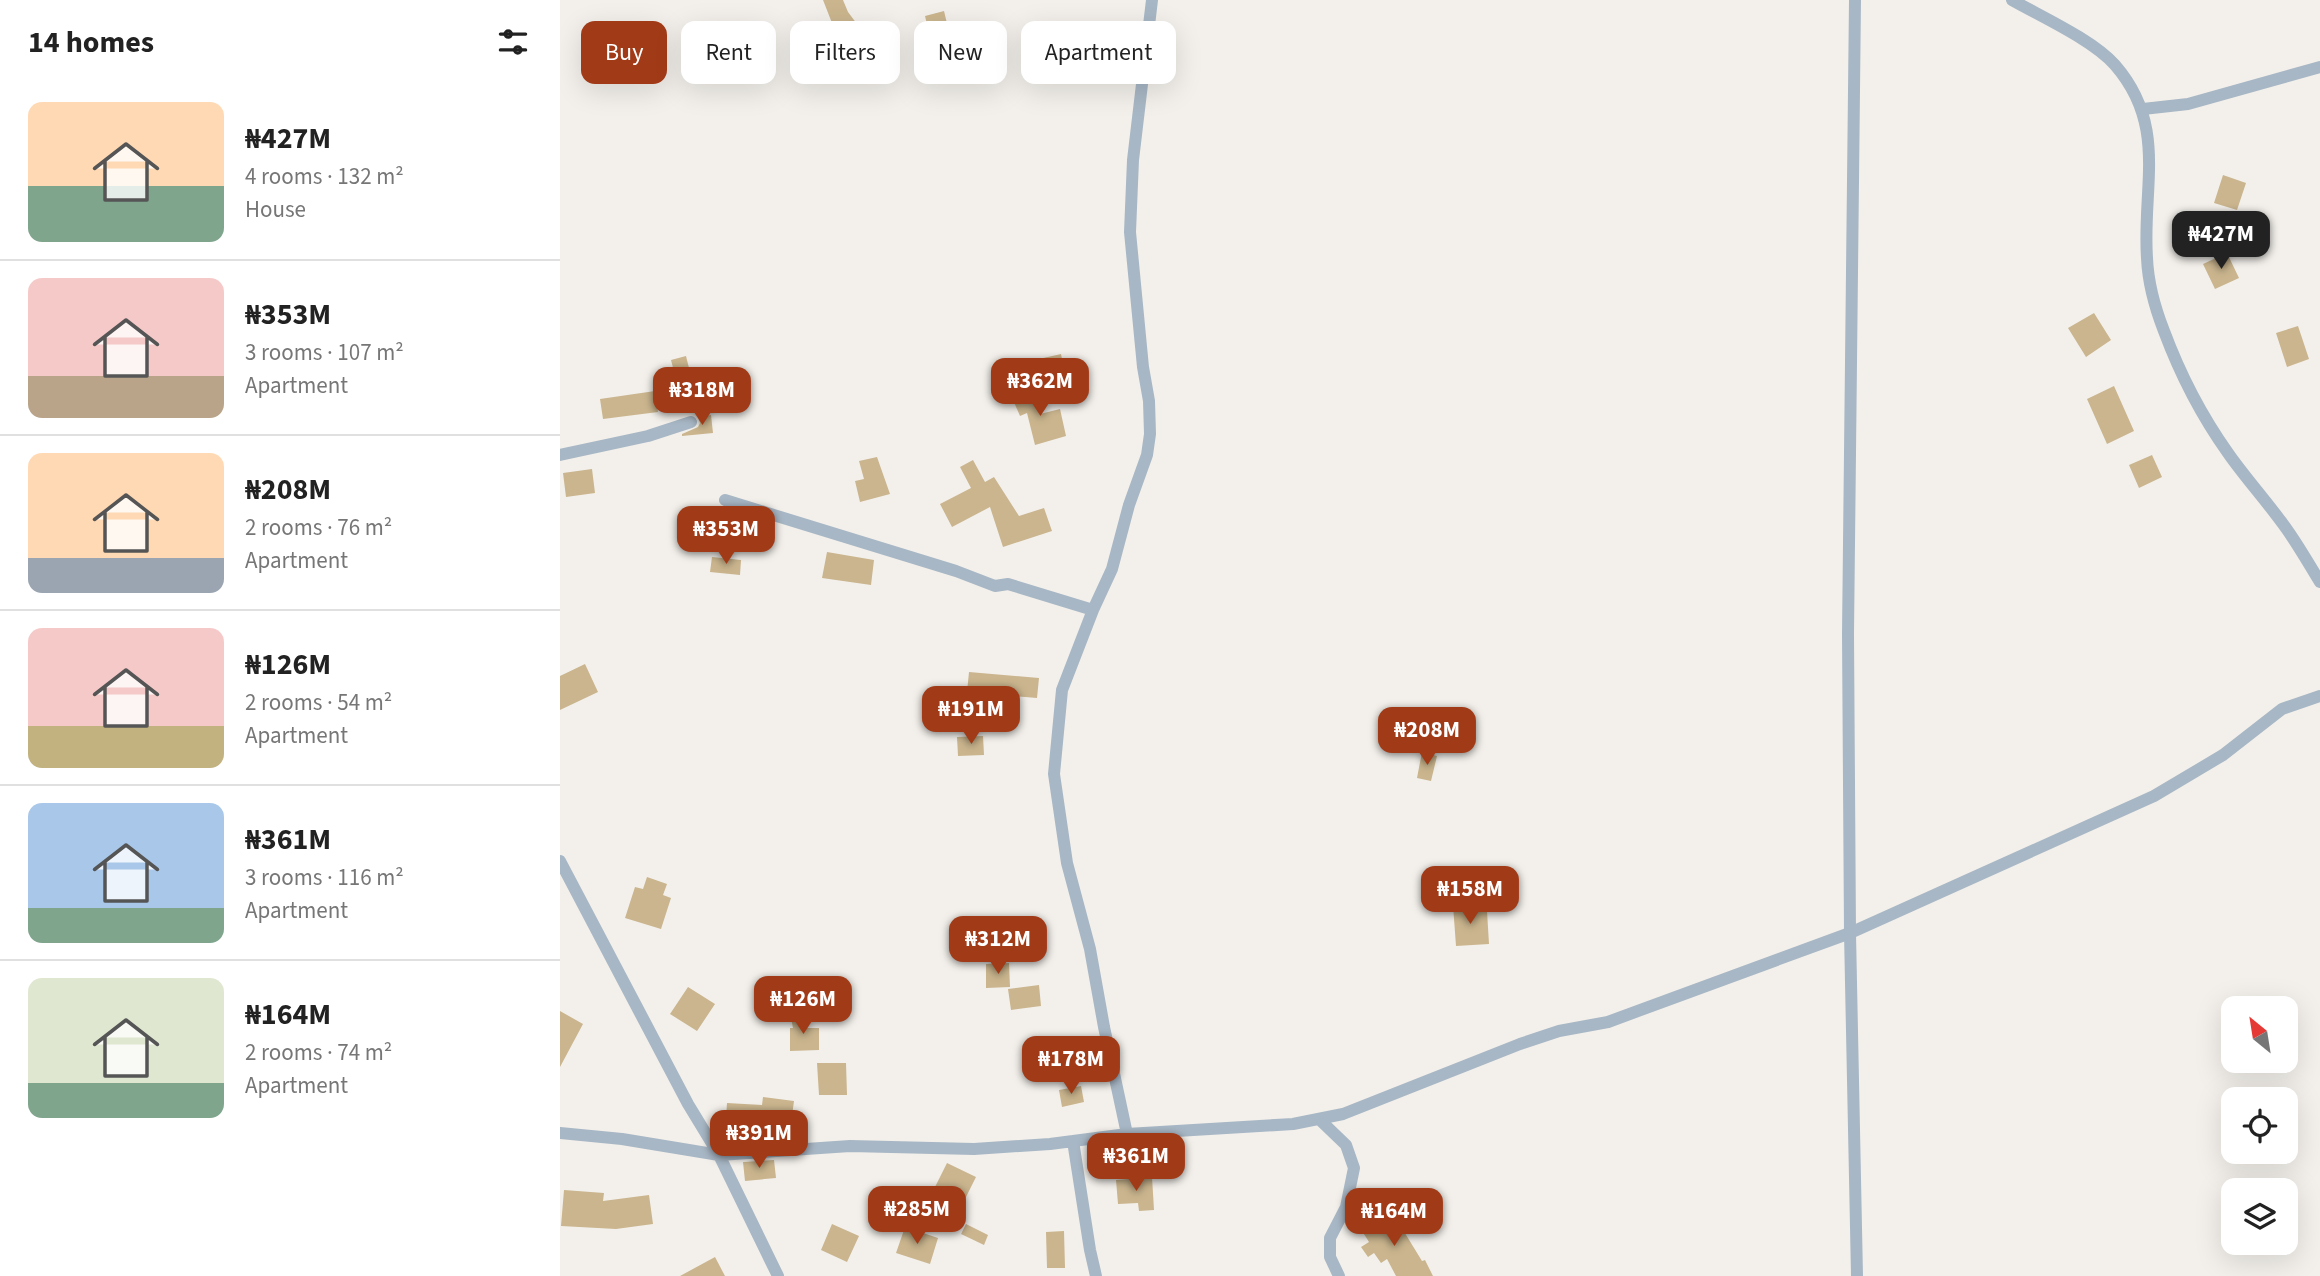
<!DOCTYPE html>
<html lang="en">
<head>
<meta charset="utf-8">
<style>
  body { margin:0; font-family:"Source Sans 3",sans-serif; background:#f6f6f6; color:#222; height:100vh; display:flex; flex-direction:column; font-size:26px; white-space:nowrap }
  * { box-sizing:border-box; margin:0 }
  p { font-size:23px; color:#767676 }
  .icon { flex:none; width:38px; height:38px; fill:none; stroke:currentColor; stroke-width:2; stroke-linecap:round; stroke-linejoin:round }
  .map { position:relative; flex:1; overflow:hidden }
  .drawer { display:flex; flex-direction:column; background:#fff; width:560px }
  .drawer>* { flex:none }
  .top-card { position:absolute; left:21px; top:21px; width:665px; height:63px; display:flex; gap:14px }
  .needle { width:46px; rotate:330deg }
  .buttons { position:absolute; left:1661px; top:996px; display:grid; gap:14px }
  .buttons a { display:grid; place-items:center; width:77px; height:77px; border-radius:14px; background:#fff; box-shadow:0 7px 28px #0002; font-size:35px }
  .price { position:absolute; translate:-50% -60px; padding:0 16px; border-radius:14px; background:#a13a17; color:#fff; font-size:23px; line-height:46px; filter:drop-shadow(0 2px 4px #0008) }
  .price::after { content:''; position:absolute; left:50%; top:42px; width:21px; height:16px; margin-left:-10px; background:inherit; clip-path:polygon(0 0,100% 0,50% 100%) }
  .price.selected { background:#222; color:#fff }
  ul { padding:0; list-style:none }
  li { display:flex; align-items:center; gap:21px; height:175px; padding:0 28px }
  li+li { border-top:2px solid #e0e0e0 }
  li span { display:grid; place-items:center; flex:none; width:196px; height:140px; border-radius:14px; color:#555 }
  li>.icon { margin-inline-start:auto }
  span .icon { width:84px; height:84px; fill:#fffc; stroke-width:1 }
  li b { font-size:30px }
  h2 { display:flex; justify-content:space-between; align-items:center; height:84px; padding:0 28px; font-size:30px }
  .tag { padding:0 24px; border-radius:14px; background:#fff; box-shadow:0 7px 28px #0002; font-size:24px; line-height:63px }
  .tag.selected { background:#a13a17; color:#fff }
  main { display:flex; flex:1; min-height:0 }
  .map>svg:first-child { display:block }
  .building { fill:#cab58e }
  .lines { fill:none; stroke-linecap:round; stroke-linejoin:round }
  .minor { stroke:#a8b7c5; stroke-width:12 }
</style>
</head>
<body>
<main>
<section class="drawer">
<h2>14 homes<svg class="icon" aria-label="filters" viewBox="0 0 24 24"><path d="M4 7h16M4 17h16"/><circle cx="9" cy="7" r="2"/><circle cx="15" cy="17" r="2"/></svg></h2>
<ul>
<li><span style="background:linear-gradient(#ffd9b3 60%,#7fa58c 0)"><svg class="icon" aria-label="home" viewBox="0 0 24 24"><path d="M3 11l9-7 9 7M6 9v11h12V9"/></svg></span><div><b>₦427M</b><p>4 rooms · 132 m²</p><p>House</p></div></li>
<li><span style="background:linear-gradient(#f6c9c9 70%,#b9a48a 0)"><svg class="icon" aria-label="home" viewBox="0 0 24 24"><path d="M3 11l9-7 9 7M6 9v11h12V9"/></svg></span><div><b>₦353M</b><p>3 rooms · 107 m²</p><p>Apartment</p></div></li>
<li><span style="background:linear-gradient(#ffd9b3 75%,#9aa5b1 0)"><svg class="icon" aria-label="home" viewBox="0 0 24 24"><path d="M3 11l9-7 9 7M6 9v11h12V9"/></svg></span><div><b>₦208M</b><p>2 rooms · 76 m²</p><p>Apartment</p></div></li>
<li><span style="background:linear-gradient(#f6c9c9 70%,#c2b280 0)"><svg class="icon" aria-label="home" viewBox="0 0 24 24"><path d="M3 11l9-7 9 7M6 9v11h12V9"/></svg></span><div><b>₦126M</b><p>2 rooms · 54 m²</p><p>Apartment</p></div></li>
<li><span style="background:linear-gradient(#a9c7e8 75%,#7fa58c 0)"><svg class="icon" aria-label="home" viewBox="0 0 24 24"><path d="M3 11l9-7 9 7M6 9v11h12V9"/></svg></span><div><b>₦361M</b><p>3 rooms · 116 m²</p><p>Apartment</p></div></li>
<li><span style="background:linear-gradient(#dfe7d0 75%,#7fa58c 0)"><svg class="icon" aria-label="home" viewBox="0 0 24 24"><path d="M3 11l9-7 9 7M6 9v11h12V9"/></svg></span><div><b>₦164M</b><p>2 rooms · 74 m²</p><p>Apartment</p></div></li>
</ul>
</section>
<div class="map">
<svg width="1760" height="1276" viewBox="0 0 1760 1276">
  <rect width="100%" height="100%" fill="#f3f0eb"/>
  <path class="building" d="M263 0H283L288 12 306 36 256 64 242 40 272 23Z
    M384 11 390 36 371 41 365 16Z
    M311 26 329 34 313 67 295 59Z
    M1663 175 1686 183 1677 210 1654 203Z
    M1667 253 1679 278 1655 289 1643 264Z
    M1534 313 1551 340 1526 357 1508 328Z
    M1738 326 1749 359 1727 367 1716 333Z
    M501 354 506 379 484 383 479 359Z
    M126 356 129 368 143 367 146 392 120 395 111 360Z
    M465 379 480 414 500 409 506 436 475 445 467 413 460 416 453 400 462 396 459 381Z
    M1554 386 1574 431 1547 444 1527 399Z
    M95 391 98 412 43 419 40 399Z
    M151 415 153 433 122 436V434L138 427 140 423 138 417Z
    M1592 455 1602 477 1579 488 1569 465Z
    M317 457 330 494 300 502 295 481 304 479 299 461Z
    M413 460 425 482 434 477 459 516 484 508 492 531 443 547 430 507 392 527 380 504 411 488 400 467Z
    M32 469 35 493 6 497 3 473Z
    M267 552 314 560 311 585 262 578Z
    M152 557 181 560 180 575 150 572Z
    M25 664 38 692 0 710V676Z
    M409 672 479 678 477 698 407 692Z
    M423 736 424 755 398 756 397 737Z
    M862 752 877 756 871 781 857 778Z
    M87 877 107 884 103 895 111 898 101 929 65 918 75 887 83 889Z
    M910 904V912L927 911 929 944 896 946 893 905Z
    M449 963 450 987 426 988V964Z
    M479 985 481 1006 451 1010 448 989Z
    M128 987 155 1004 137 1031 110 1014Z
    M0 1011 23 1024 0 1067Z
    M243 1016 246 1028H259V1050L230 1051V1028H233L231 1018Z
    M257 1063H286L287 1095H259Z
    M521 1086 524 1102 502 1107 499 1090Z
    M203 1097 234 1101 231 1123 166 1117 167 1103 202 1105Z
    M214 1160 216 1178 185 1181 183 1162Z
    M387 1163 416 1177 398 1213 369 1199Z
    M592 1177 594 1210 579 1211 578 1203 558 1204 556 1180Z
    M4 1190 44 1193 43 1201 89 1195 93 1224 56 1229 1 1226Z
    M832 1212 862 1261 865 1260 873 1276H836L827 1259 821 1263 814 1253 808 1257 801 1247 809 1242 802 1231Z
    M272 1224 299 1236 287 1262 261 1250Z
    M406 1224 428 1235 424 1245 401 1234Z
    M345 1227 378 1238 370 1264 336 1253Z
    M504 1231 505 1268H487L486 1232Z
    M155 1257 165 1276H120Z"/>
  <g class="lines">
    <path class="minor" d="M1295 0 1288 634 1290 933 1297 1276
      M1452 0C1482 17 1533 40 1555 65 1608 126 1582 187 1587 258 1588 282 1595 308 1604 331 1620 374 1641 415 1668 453 1684 476 1703 497 1720 520 1735 539 1747 561 1760 582
      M1583 109 1628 104 1760 67
      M0 455 88 436 131 422
      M165 500 396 571 435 586 448 584 533 610
      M0 861 128 1104 159 1155 218 1276
      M760 1120 786 1145 794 1168 786 1207 770 1238V1257L779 1276
      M0 1133 62 1139 159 1155 290 1146 414 1149 490 1144 567 1134 733 1124 783 1114 960 1044 999 1031 1048 1022 1290 933 1594 796 1663 755 1722 709 1760 696
      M567 1134 544 1027 530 949 507 863 494 774 502 690 533 610 552 569 569 505 587 455 590 434 589 401 583 367 570 232 573 160 592 0
      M513 1141 530 1250 536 1276"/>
  </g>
</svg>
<div class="buttons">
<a><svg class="needle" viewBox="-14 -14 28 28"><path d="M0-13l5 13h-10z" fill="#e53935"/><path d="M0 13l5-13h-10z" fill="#767676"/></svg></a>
<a><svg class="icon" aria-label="locate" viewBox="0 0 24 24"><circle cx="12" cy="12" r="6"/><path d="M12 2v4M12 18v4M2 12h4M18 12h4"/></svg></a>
<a><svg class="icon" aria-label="layers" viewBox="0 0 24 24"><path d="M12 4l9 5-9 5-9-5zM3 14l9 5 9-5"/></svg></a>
</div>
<b class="price selected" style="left:1661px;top:271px">₦427M</b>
<b class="price" style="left:480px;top:418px">₦362M</b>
<b class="price" style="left:142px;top:427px">₦318M</b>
<b class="price" style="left:166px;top:566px">₦353M</b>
<b class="price" style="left:411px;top:746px">₦191M</b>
<b class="price" style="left:867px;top:767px">₦208M</b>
<b class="price" style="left:910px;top:926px">₦158M</b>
<b class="price" style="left:438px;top:976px">₦312M</b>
<b class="price" style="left:243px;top:1036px">₦126M</b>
<b class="price" style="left:511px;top:1096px">₦178M</b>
<b class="price" style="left:199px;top:1170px">₦391M</b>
<b class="price" style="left:576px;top:1193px">₦361M</b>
<b class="price" style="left:357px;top:1246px">₦285M</b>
<b class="price" style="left:834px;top:1248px">₦164M</b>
<div class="top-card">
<a class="tag selected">Buy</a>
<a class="tag">Rent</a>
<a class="tag">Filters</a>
<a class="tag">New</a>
<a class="tag">Apartment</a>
</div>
</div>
</main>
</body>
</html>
